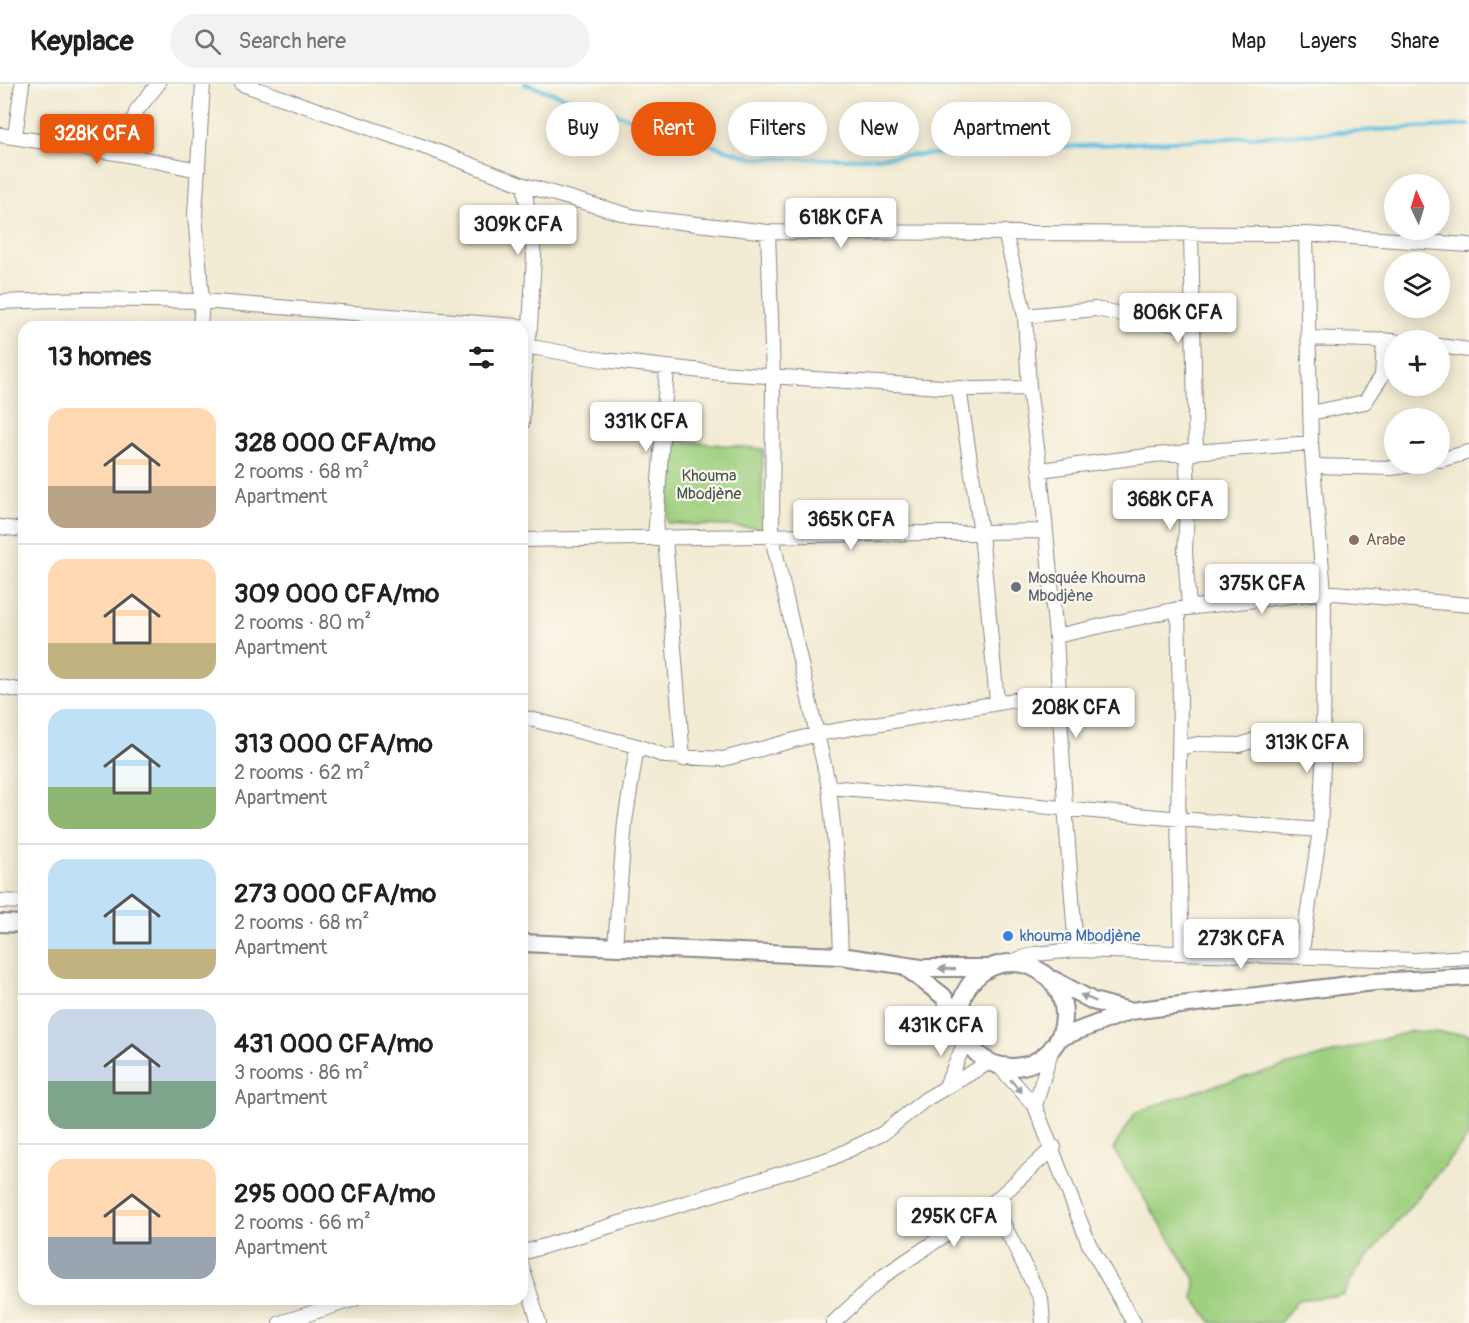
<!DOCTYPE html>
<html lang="en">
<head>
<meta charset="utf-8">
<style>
  body { margin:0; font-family:Pangolin,sans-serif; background:#f2f2f2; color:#202124; height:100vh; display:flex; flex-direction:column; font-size:22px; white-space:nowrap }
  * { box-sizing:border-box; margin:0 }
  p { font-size:20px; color:#757577 }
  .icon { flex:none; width:33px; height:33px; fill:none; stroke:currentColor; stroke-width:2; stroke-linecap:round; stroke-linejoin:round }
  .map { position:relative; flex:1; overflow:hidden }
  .panel { position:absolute; left:18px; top:237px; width:510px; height:984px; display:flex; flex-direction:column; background:#fff; border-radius:18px; box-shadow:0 3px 15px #0003 }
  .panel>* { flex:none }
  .banner { position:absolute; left:546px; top:18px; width:570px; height:54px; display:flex; gap:12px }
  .needle { width:39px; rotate:356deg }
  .tools { position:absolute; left:1384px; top:90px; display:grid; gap:12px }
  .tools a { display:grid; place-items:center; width:66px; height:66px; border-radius:50%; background:#fff; box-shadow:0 3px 15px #0003; font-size:30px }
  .price { position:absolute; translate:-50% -51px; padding:0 14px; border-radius:6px; background:#fff; color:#222; font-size:20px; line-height:39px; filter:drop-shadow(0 2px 3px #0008) }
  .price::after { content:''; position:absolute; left:50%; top:36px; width:18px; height:14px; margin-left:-9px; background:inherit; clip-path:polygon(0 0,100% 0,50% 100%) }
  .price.active { background:#ea580c; color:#fff }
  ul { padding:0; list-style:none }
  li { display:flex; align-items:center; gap:18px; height:150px; padding:0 30px }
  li+li { border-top:2px solid #e0e0e0 }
  li span { display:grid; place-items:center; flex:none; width:168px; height:120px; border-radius:18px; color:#555 }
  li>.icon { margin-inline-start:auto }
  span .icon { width:72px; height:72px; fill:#fffc; stroke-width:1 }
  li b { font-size:26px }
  h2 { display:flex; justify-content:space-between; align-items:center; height:72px; padding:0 30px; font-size:26px }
  .chip { padding:0 21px; border-radius:27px; background:#fff; box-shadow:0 3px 15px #0003; font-size:21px; line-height:54px }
  .chip.active { background:#ea580c; color:#fff }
  header { display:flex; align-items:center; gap:36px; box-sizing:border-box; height:84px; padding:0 30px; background:#fff; border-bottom:2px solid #e0e0e0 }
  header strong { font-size:28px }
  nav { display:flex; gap:33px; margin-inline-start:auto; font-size:21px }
  .search { width:420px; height:54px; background:#f2f2f2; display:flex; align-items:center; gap:15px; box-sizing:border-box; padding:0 21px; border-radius:33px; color:#757577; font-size:22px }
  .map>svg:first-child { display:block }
  .green { fill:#9fd080; stroke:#60795e; stroke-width:1.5 }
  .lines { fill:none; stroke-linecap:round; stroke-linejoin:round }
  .stream { stroke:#65c3e4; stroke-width:4 }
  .minor-casing { stroke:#8a8687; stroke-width:16 }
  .major-casing { stroke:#8a8687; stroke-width:20 }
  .minor { stroke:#fff; stroke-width:14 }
  .major { stroke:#fff; stroke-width:16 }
  .oneway { fill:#9c9ca7 }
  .education-dot { fill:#8d6e63; stroke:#fbf7ec; stroke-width:2 }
  .worship-dot { fill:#6b7280; stroke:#fbf7ec; stroke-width:2 }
  .shop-dot { fill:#3f7fe0; stroke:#fbf7ec; stroke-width:2 }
  .labels { text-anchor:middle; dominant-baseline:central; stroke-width:4.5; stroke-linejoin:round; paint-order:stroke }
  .park-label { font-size:16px; fill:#485650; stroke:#fbf7ec }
  .education-label { font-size:16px; fill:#785e54; stroke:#fbf7ec; text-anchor:start }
  .worship-label { font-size:16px; fill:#5b616d; stroke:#fbf7ec; text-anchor:start }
  .shop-label { font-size:16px; fill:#366cbe; stroke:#fbf7ec; text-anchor:start }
</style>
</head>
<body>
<header>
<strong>Keyplace</strong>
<div class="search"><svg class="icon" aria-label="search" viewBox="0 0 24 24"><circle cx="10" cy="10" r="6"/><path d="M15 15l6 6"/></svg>Search here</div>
<nav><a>Map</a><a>Layers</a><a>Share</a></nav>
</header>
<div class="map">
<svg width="1469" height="1239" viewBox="0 0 1469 1239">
  <rect width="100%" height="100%" fill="#fbf7ec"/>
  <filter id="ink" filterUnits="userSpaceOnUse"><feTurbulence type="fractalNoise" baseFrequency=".0167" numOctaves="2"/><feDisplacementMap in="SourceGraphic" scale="12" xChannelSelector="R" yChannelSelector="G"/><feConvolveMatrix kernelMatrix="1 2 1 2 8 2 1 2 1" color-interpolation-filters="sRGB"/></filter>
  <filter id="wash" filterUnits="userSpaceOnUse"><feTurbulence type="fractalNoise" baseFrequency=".008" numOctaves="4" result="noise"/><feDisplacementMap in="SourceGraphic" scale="24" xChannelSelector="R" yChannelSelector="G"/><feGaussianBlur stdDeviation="1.35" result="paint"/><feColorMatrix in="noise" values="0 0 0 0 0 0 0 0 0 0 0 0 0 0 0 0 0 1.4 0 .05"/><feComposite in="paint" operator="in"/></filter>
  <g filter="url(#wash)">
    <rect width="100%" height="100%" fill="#f2ebd3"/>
    <path class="green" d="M671 356 763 365 761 444 667 439Z
      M1412 947 1469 950V1052L1357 1186 1343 1211 1297 1216 1280 1239H1212L1194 1215 1195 1195 1113 1065 1136 1028 1202 1005Z"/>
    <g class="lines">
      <path class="stream" d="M525 0 752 74 845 75 1469 41"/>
    </g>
  </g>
  <g filter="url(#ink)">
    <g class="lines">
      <g class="minor-casing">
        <path id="minor" d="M242 0 433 66 524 101 635 133 768 148 1306 150 1469 161
          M0 51 122 70 198 86
          M15 52 22 0
          M122 70 137 26 158 0
          M524 101 534 172 530 243
          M768 148 773 293 772 453 829 703 838 790 841 872
          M1005 148 1025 232 1029 304 1040 386 1056 552 1065 722 1076 866
          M1191 151 1196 369
          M0 218 86 215 202 217 530 243 526 262 604 276 720 289 974 305 1029 304
          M1025 232 1095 225 1193 243
          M200 243 202 217 195 130 203 0
          M1308 254 1395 257
          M1440 262 1469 266
          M959 304 981 449 997 618
          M1310 329 1365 318 1382 292 1384 256
          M522 339 526 262
          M1186 367 1188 404 1185 468 1189 524
          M1440 376 1469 368
          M1313 382 1391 384 1420 380
          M1040 386 1154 371 1311 359
          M0 443 24 446
          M665 454 683 675
          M655 455 667 284
          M522 456 1044 447
          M1178 525 1180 617 1178 736 1182 868
          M1056 552 1178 525 1324 508 1469 521
          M0 603 24 607
          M522 633 637 662 665 672 723 675 817 650 1057 609
          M1179 664 1198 660 1240 661 1266 652 1323 647
          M829 703C993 716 1156 735 1320 746
          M0 817 24 818
          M615 862 625 738 637 662
          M1301 873 1320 746 1323 681 1324 508 1311 359 1306 150
          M1007 879 1035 870 1076 866 1415 876 1469 873
          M998 981 1035 1022 1089 1160 1134 1239
          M946 1002 966 956
          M1035 1022 1052 964
          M993 1119 1041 1215 1043 1239
          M522 1169 832 1074 882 1050 926 1015 990 978
          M522 1183 539 1239
          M280 1239 355 1215
          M833 1239 885 1191 993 1119 1054 1063"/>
      </g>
      <g class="major-casing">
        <path id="major" d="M0 839 24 840
          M522 859 841 872 921 884H990
          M960 931a52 52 0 1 1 104 0a52 52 0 1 1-104 0Z
          M904 882 943 912 961 940
          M1054 896 1093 917 1129 927
          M1059 954 1130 927 1374 898 1469 893"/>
      </g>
      <use href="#minor" class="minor"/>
      <use href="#major" class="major"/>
    </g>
    <defs><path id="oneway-solid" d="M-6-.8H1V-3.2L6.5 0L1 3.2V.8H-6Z" transform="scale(1.5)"/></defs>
    <g class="oneway">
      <use href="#oneway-solid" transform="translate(947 885) rotate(-179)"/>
      <use href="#oneway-solid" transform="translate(1088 914) rotate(-156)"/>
      <use href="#oneway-solid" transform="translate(1016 1002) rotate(48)"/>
    </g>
  </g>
  <circle class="education-dot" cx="1354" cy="456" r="6"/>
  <circle class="worship-dot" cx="1016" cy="503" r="6"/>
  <circle class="shop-dot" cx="1008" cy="852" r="6"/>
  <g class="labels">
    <g class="park-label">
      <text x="709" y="392">Khouma<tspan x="709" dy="18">Mbodjène</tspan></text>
    </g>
    <g class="education-label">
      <text x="1366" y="456">Arabe</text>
    </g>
    <g class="worship-label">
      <text x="1028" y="494">Mosquée Khouma<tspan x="1028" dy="18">Mbodjène</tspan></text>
    </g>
    <g class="shop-label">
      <text x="1020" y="852">khouma Mbodjène</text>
    </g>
  </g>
</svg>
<div class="tools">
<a><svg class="needle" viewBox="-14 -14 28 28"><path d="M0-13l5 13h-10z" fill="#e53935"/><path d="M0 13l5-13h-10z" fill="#757577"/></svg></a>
<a><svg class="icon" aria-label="layers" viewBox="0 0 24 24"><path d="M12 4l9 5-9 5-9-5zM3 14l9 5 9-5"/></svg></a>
<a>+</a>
<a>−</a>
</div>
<b class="price active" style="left:97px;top:81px">328K CFA</b>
<b class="price" style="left:841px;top:165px">618K CFA</b>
<b class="price" style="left:518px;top:172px">309K CFA</b>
<b class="price" style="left:1178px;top:260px">806K CFA</b>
<b class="price" style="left:646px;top:369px">331K CFA</b>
<b class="price" style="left:1170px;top:447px">368K CFA</b>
<b class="price" style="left:851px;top:467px">365K CFA</b>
<b class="price" style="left:1262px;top:531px">375K CFA</b>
<b class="price" style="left:1076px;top:655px">208K CFA</b>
<b class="price" style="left:1307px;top:690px">313K CFA</b>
<b class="price" style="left:1241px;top:886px">273K CFA</b>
<b class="price" style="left:941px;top:973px">431K CFA</b>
<b class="price" style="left:954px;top:1164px">295K CFA</b>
<div class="banner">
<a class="chip">Buy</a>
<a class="chip active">Rent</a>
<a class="chip">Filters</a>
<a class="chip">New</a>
<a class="chip">Apartment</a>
</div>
<section class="panel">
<h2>13 homes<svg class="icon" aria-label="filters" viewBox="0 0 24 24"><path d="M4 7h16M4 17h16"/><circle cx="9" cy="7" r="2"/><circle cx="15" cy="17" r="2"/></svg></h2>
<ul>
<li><span style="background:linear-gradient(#ffd9b3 65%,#b9a48a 0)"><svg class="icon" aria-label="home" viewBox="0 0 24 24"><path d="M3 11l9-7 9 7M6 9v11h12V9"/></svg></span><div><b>328 000 CFA/mo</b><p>2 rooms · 68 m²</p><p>Apartment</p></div></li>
<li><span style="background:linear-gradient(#ffd9b3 70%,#c2b280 0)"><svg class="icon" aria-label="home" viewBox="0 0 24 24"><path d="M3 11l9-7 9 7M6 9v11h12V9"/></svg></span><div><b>309 000 CFA/mo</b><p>2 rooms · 80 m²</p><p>Apartment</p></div></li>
<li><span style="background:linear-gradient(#bfe0f5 65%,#8fb573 0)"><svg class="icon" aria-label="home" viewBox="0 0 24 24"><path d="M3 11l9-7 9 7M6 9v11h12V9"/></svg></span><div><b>313 000 CFA/mo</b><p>2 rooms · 62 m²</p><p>Apartment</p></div></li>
<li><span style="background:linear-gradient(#bfe0f5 75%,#c2b280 0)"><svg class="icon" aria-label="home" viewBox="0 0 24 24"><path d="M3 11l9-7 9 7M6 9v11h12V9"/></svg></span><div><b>273 000 CFA/mo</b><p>2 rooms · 68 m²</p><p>Apartment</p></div></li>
<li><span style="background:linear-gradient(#c9d6e8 60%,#7fa58c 0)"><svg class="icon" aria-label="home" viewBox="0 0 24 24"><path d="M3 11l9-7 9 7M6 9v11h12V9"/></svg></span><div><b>431 000 CFA/mo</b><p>3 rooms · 86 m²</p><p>Apartment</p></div></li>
<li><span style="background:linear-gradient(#ffd9b3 65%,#9aa5b1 0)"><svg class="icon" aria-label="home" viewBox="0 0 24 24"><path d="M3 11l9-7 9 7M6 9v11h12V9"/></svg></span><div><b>295 000 CFA/mo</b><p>2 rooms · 66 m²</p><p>Apartment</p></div></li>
</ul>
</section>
</div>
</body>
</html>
